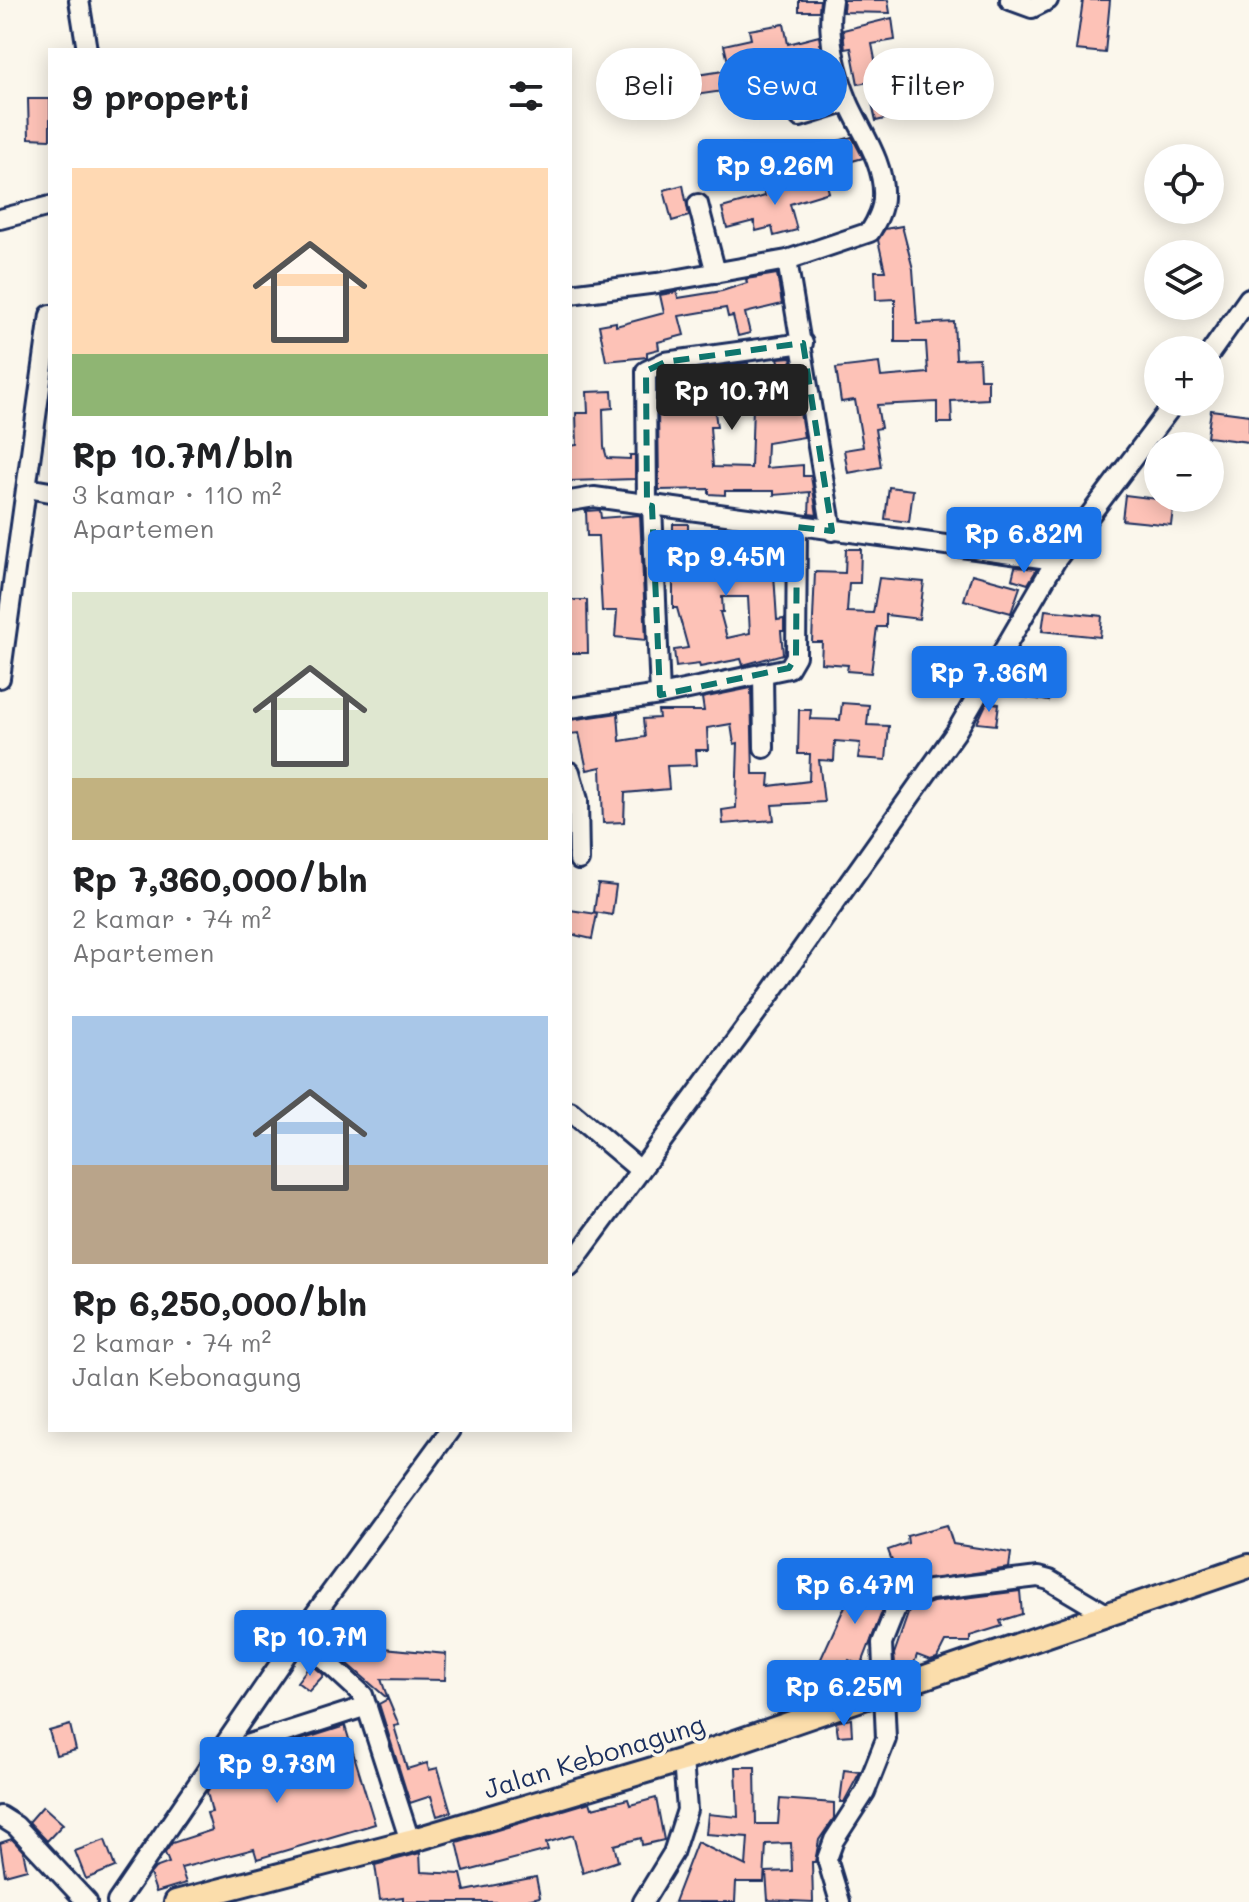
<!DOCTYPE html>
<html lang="id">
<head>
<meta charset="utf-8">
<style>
  body { margin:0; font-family:Mali,sans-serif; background:#f2f2f2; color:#202124; height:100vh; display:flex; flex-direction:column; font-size:30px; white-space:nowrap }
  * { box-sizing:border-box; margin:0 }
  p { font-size:26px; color:#757577 }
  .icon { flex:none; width:44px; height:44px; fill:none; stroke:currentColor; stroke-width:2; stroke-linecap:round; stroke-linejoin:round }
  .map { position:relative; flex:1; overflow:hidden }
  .panel { position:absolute; left:48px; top:48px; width:524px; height:1384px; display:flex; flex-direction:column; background:#fff; border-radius:0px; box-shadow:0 4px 20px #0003 }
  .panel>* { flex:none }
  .guide { position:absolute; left:596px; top:48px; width:532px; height:72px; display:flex; gap:16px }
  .buttons { position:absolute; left:1144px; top:144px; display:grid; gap:16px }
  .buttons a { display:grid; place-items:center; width:80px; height:80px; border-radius:50%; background:#fff; box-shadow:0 4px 20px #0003; font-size:40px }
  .price { position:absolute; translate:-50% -68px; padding:0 18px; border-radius:8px; background:#1a73e8; color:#fff; font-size:26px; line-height:52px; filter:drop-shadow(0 2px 4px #0008) }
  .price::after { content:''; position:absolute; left:50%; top:48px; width:24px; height:18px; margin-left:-12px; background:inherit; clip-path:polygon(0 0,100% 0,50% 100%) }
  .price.active { background:#222; color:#fff }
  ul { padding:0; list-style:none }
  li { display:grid; align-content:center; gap:16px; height:424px; padding:0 24px }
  li span { display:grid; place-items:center; height:248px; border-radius:0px; color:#555 }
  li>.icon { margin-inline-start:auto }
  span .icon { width:144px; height:144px; fill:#fffc; stroke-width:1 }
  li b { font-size:34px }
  h2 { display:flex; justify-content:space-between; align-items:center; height:96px; padding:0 24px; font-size:34px }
  .tag { padding:0 28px; border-radius:36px; background:#fff; box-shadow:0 4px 20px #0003; font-size:28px; line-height:72px }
  .tag.active { background:#1a73e8; color:#fff }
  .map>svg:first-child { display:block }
  .building { fill:#fdc2b7; stroke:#1b2f5e; stroke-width:2; fill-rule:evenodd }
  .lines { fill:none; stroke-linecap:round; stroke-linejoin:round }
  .minor-casing { stroke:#1b2f5e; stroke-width:24 }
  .major-casing { stroke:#1b2f5e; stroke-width:28 }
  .minor { stroke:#fbf7ec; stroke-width:18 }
  .major { stroke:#fbddab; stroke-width:22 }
  .marked { fill:none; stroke:#0f766e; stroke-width:6; stroke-dasharray:16 10; stroke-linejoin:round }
  .labels { text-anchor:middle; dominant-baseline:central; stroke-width:7; stroke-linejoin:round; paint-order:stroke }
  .street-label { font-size:26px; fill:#1b2f5e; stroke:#fbf7ec }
</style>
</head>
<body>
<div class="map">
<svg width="1249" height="1902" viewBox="0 0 1249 1902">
  <rect width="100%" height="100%" fill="#fbf7ec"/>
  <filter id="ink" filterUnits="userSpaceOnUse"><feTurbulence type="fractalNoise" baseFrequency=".0125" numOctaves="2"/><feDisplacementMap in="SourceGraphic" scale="16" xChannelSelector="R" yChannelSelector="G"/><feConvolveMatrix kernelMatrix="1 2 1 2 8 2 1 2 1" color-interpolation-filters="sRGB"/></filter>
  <g filter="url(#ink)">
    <path class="building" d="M799 0H820L819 11H799Z
      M844 0H888L890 13 843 12Z
      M1083 0H1110L1105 53 1076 50Z
      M892 18 895 40 872 44 879 80 858 84 851 48 845 49 843 30Z
      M784 24 788 44 819 36 823 61 749 79 750 84 737 86V89L675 98 672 86 698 81 697 75 730 70 724 45 751 39 749 30Z
      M894 98 898 116 876 121 872 103Z
      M28 99H50V139L29 138Z
      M852 137 863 158 823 169 817 147Z
      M824 175 829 192 790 204 797 230 774 236 772 227 756 231 754 221 727 228 722 208 765 196 763 189 782 184 783 188Z
      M683 185 689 216 672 221 664 190Z
      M902 226 913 269 917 324 954 322 956 359 979 358 980 379H988V399L951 401 952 423H937V402L877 405 881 428 875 429 881 467 848 473 844 450 863 447 855 400 841 402 836 368 879 363 881 377 928 373 926 342H895V299L876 300 875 271H885L878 240 885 229Z
      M777 274 782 304 745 313 750 333 738 336 733 316 728 317 726 308 679 316 684 335 658 342 659 349 647 352V357L606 361 599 325 616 322V326L664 313 660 295 677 292 678 298 722 291 747 283 746 279Z
      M791 357 804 437 767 443 766 468 803 465V476H811L817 515 809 514 810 492 774 495V491H725V495L709 494V489L659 490 658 408 679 404 673 375 687 373 689 378 719 371 718 367 748 363 749 371 780 365 778 358ZM753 406 751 468 713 467 710 427H717L715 412Z
      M612 391 613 408 603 409 604 447 607 458 630 459V455H635V479L570 481V446L577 445 576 413H588L587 392Z
      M1211 410 1249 415V442L1207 437Z
      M889 487 913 490 909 522 885 519Z
      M1125 495 1174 501 1171 525 1122 520Z
      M600 510 601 518 640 515 646 640 615 637 617 611H602L598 536H587L586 511Z
      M673 524H688V532L732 533 731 552 766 554 768 533 785 535V575L774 574 777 620 784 619V631H781L783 654 743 665 741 659 700 667 699 664 676 667 674 650 688 648 677 608H673ZM722 597H748L750 633 727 638 720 612H723Z
      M846 549H861L860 583H849L847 612 873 613 879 578 924 582 919 619 886 615V627H877L871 673 847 671 848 665 821 663 822 642H812L815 572 845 573Z
      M1015 567 1037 569 1028 584 1012 579Z
      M972 574 1020 587 1011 613 964 600Z
      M570 600H587L588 653H570Z
      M1045 610 1102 616 1100 637 1042 631Z
      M1021 680 1051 684 1049 701 1019 696Z
      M751 688 753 774H770L769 786 809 781 810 754H798L799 710H811L810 719 840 720 842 703 869 705 867 725 889 726 886 760 858 758 860 743 835 741 834 761 819 760 824 802 772 805 774 820 723 824 722 810 736 808 738 743 734 744 731 724 707 728 708 750H696L697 765 667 766 669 789 625 793 624 822 603 823 601 767 587 770 579 733 570 734V720L618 713 620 741 645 737 643 719 659 718 658 711H704L702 698Z
      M987 702 999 704 996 725 977 723Z
      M598 884 616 886 612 915 594 912Z
      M570 910 597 914 592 939 570 934Z
      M947 1525 953 1544 1011 1553 1009 1568 920 1581 924 1570 913 1565 902 1588 888 1550 908 1543 907 1536Z
      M865 1565 895 1591 887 1599 861 1666 849 1660 836 1686 814 1674 855 1584 851 1581Z
      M1020 1591 1022 1614 1000 1621 1002 1626 970 1636V1642H945L937 1658 930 1660 917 1655 913 1666 907 1668 895 1664 894 1654 909 1611 933 1602Z
      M320 1628 342 1644 362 1650 364 1640 384 1643V1648L446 1654 445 1680 381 1679 388 1699 315 1635Z
      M311 1664 324 1675 309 1691 297 1682Z
      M388 1699 399 1725 394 1726 407 1769 427 1763 429 1770 438 1768 451 1812 437 1816 431 1796 410 1803 379 1704Z
      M851 1719 852 1735 838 1736 836 1722Z
      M70 1725 76 1750 56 1755 49 1731Z
      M345 1726 375 1824 257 1859 254 1849 181 1868 186 1883 156 1892 150 1874 155 1868 169 1863 165 1853 172 1843 212 1830 207 1813 212 1812 207 1792 212 1784 233 1778 228 1763Z
      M736 1767H755L756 1824H778L780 1799 834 1803V1818L819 1840 815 1862H812L813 1902 768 1900 766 1872 792 1871 791 1843 766 1844 764 1882H736L735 1902H674L697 1842 746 1866 748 1837 706 1834 708 1814 738 1817Z
      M844 1770 860 1772 844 1802H840Z
      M656 1798 664 1840 642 1845 641 1838 614 1845 618 1861 583 1873 573 1835 546 1843 548 1850 464 1872 457 1842 590 1802 592 1808 628 1799 630 1805Z
      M43 1806 63 1824 47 1841 29 1822Z
      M12 1839 23 1851 27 1869 5 1875 0 1843Z
      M105 1840 115 1867 86 1879 75 1851Z
      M420 1853 421 1872 461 1874 465 1891 536 1877 540 1897 517 1902H403V1897L380 1900 375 1865Z"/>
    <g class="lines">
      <g class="minor-casing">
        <path id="minor" d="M79 0 87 50
          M832 0C826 33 836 73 849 104 862 133 885 164 883 197 883 210 876 222 870 232L787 260 832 531
          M1010 0 1032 8 1048 0
          M800 117 848 102
          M698 204 716 273
          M0 219 50 206
          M570 294 657 283 787 260
          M1210 353 1249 298
          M27 488 50 492
          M570 501 594 497 1056 560
          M647 505 646 371 665 362 803 343
          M652 506 660 695
          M763 673 764 748
          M0 678 50 315
          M570 708 660 695 789 668 796 656 797 527
          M570 772 578 800 579 860
          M570 1111 640 1170
          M570 1266 768 997 956 732 1056 560 1175 402
          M299 1636 363 1695 410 1841
          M218 1754 367 1706
          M0 1816 16 1826 87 1902
          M117 1902 299 1636 450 1430
          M643 1902 673 1853 687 1810 683 1760
          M840 1902 827 1859 834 1840 865 1792 886 1739 882 1643 898 1603 930 1590 1038 1577 1049 1580 1108 1615"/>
      </g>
      <g class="major-casing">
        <path id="major" d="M176 1902 410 1841 683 1760 1249 1566"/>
      </g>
      <use href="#minor" class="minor"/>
      <use href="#major" class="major"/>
    </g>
  </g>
  <path class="marked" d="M803 343 832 531 797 527 796 656 789 668 660 695 652 506 647 505 646 371 665 362Z"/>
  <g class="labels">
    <g class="street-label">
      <text transform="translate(594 1756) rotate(-17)">Jalan Kebonagung</text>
    </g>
  </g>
</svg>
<div class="buttons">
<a><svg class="icon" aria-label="locate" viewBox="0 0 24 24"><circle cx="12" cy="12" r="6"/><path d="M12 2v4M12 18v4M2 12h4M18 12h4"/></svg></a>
<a><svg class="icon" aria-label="layers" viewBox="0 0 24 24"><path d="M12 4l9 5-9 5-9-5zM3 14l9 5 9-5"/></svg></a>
<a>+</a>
<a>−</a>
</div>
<b class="price" style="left:775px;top:207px">Rp 9.26M</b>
<b class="price active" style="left:732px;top:432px">Rp 10.7M</b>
<b class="price" style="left:1024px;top:575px">Rp 6.82M</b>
<b class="price" style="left:726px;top:598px">Rp 9.45M</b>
<b class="price" style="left:989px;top:714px">Rp 7.36M</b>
<b class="price" style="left:855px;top:1626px">Rp 6.47M</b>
<b class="price" style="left:310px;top:1678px">Rp 10.7M</b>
<b class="price" style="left:844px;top:1728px">Rp 6.25M</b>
<b class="price" style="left:277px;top:1805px">Rp 9.73M</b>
<div class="guide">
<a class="tag">Beli</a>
<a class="tag active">Sewa</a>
<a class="tag">Filter</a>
</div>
<section class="panel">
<h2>9 properti<svg class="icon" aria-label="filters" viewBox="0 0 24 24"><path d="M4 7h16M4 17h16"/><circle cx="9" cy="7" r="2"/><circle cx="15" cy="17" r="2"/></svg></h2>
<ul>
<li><span style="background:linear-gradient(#ffd9b3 75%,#8fb573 0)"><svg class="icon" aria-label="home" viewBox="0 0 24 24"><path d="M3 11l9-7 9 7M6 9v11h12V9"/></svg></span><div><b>Rp 10.7M/bln</b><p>3 kamar · 110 m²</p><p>Apartemen</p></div></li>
<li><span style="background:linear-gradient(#dfe7d0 75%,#c2b280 0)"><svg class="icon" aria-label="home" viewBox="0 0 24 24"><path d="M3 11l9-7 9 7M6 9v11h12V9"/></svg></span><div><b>Rp 7,360,000/bln</b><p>2 kamar · 74 m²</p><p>Apartemen</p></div></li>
<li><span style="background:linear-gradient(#a9c7e8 60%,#b9a48a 0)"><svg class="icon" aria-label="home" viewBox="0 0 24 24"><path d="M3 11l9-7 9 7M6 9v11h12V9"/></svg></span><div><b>Rp 6,250,000/bln</b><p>2 kamar · 74 m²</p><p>Jalan Kebonagung</p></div></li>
</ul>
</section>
</div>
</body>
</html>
